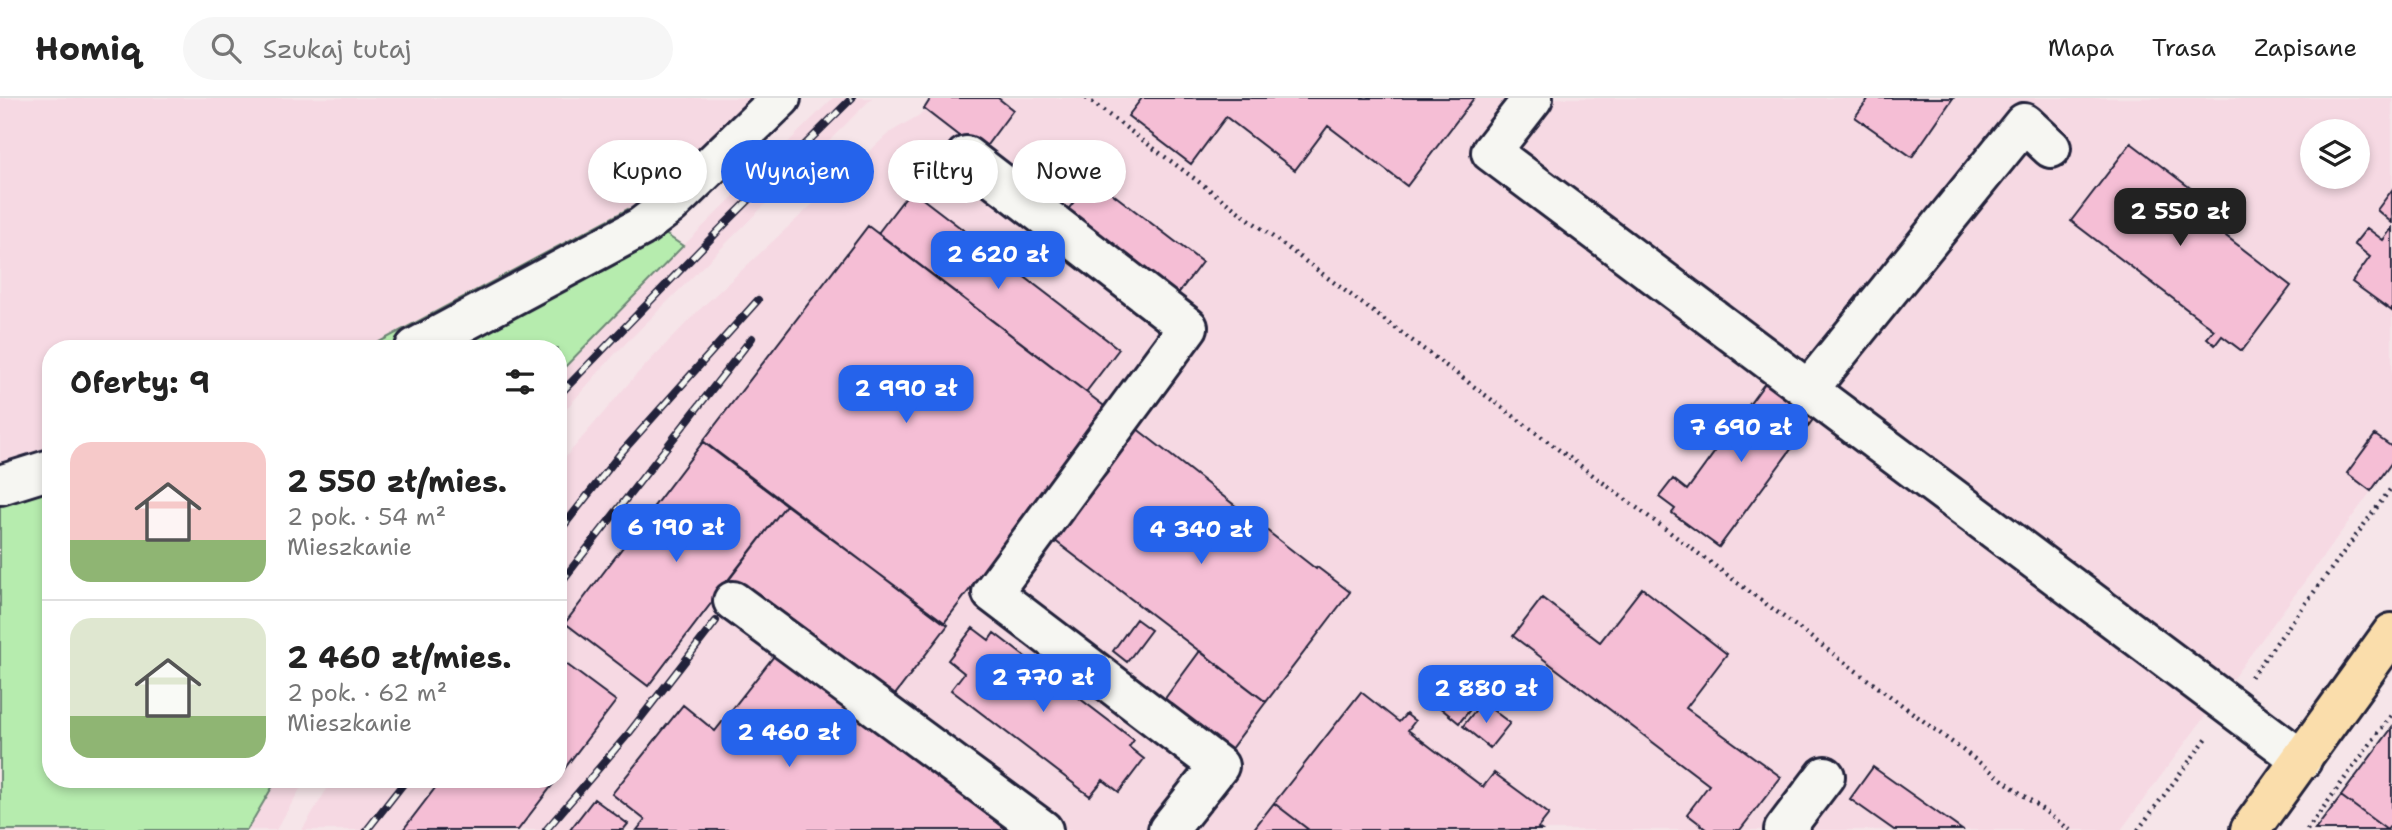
<!DOCTYPE html>
<html lang="pl">
<head>
<meta charset="utf-8">
<style>
  body { margin:0; font-family:"Shantell Sans",sans-serif; background:#f6f6f6; color:#222; height:100vh; display:flex; flex-direction:column; font-size:26px; white-space:nowrap }
  * { box-sizing:border-box; margin:0 }
  p { font-size:23px; color:#767676 }
  .icon { flex:none; width:38px; height:38px; fill:none; stroke:currentColor; stroke-width:2; stroke-linecap:round; stroke-linejoin:round }
  .map { position:relative; flex:1; overflow:hidden }
  .drawer { position:absolute; left:42px; top:242px; width:525px; height:448px; display:flex; flex-direction:column; background:#fff; border-radius:28px; box-shadow:0 4px 10px #0003 }
  .drawer>* { flex:none }
  .hud { position:absolute; left:588px; top:42px; width:665px; height:63px; display:flex; gap:14px }
  .buttons { position:absolute; left:2300px; top:21px; display:grid; gap:14px }
  .buttons a { display:grid; place-items:center; width:70px; height:70px; border-radius:50%; background:#fff; box-shadow:0 4px 10px #0003; font-size:35px }
  .price { position:absolute; translate:-50% -60px; padding:0 16px; border-radius:14px; background:#2563eb; color:#fff; font-size:23px; line-height:46px; filter:drop-shadow(0 2px 4px #0008) }
  .price::after { content:''; position:absolute; left:50%; top:42px; width:21px; height:16px; margin-left:-10px; background:inherit; clip-path:polygon(0 0,100% 0,50% 100%) }
  .price.active { background:#222; color:#fff }
  ul { padding:0; list-style:none }
  li { display:flex; align-items:center; gap:21px; height:175px; padding:0 28px }
  li+li { border-top:2px solid #e0e0e0 }
  li span { display:grid; place-items:center; flex:none; width:196px; height:140px; border-radius:21px; color:#555 }
  li>.icon { margin-inline-start:auto }
  span .icon { width:84px; height:84px; fill:#fffc; stroke-width:1 }
  li b { font-size:30px }
  h2 { display:flex; justify-content:space-between; align-items:center; height:84px; padding:0 28px; font-size:30px }
  .pill { padding:0 24px; border-radius:32px; background:#fff; box-shadow:0 4px 10px #0003; font-size:24px; line-height:63px }
  .pill.active { background:#2563eb; color:#fff }
  header { display:flex; align-items:center; gap:42px; box-sizing:border-box; height:98px; padding:0 35px; background:#fff; border-bottom:2px solid #e0e0e0 }
  header strong { font-size:33px }
  nav { display:flex; gap:38px; margin-inline-start:auto; font-size:24px }
  .search { width:490px; height:63px; background:#f6f6f6; display:flex; align-items:center; gap:18px; box-sizing:border-box; padding:0 24px; border-radius:38px; color:#767676; font-size:26px }
  .map>svg:first-child { display:block }
  .built { fill:#f6d9e3; fill-rule:evenodd }
  .green { fill:#b6ecae; stroke:#6c8774; stroke-width:2 }
  .building { fill:#f5bed5; stroke:#22223b; stroke-width:2 }
  .lines { fill:none; stroke-linecap:round; stroke-linejoin:round }
  .minor-casing { stroke:#22223b; stroke-width:44 }
  .major-casing { stroke:#22223b; stroke-width:44 }
  .path { stroke:#22223b; stroke-width:4.5; stroke-dasharray:2 5; stroke-linecap:butt }
  .minor { stroke:#f6f6f2; stroke-width:38 }
  .major { stroke:#faddab; stroke-width:38 }
  .rail-casing { stroke:#22223b; stroke-width:8 }
  .rail { stroke:#f6f6f2; stroke-width:5; stroke-dasharray:16; stroke-linecap:butt }
</style>
</head>
<body>
<header>
<strong>Homiq</strong>
<div class="search"><svg class="icon" aria-label="search" viewBox="0 0 24 24"><circle cx="10" cy="10" r="6"/><path d="M15 15l6 6"/></svg>Szukaj tutaj</div>
<nav><a>Mapa</a><a>Trasa</a><a>Zapisane</a></nav>
</header>
<div class="map">
<svg width="2392" height="732" viewBox="0 0 2392 732">
  <rect width="100%" height="100%" fill="#f6e5e9"/>
  <filter id="ink" filterUnits="userSpaceOnUse"><feTurbulence type="fractalNoise" baseFrequency=".0143" numOctaves="2"/><feDisplacementMap in="SourceGraphic" scale="14" xChannelSelector="R" yChannelSelector="G"/><feConvolveMatrix kernelMatrix="1 2 1 2 8 2 1 2 1" color-interpolation-filters="sRGB"/></filter>
  <g filter="url(#ink)">
    <path class="built" d="M0 0H757L628 111 368 250H51V349L0 369Z
      M833 0H872L615 256 558 320V276L594 236Z
      M936 0H2392V365L2121 732H302L333 681H558V368L634 279 698 213 889 35 923 15ZM2312 33H2357V79H2312Z
      M277 681H306L276 732H247Z"/>
    <path class="green" d="M628 111 683 148 558 276V250H368Z
      M51 349V681H277L247 732H0V369Z"/>
    <path class="building" d="M931 0H998L1013 12 981 55 924 11Z
      M1142 0H1474L1407 88 1328 28 1295 72 1226 19 1191 66 1128 18Z
      M1869 0H1953L1912 59 1855 19Z
      M2131 45 2214 108 2204 121 2291 188 2242 253 2222 238 2215 247 2207 240 2214 232 2071 123Z
      M1092 80 1202 164 1177 197 1067 113Z
      M911 92 1119 251 1086 294 878 135Z
      M2392 92V125L2377 112Z
      M868 128 1108 311 944 525 703 343Z
      M2367 130 2383 142 2392 130V213L2352 184 2370 159 2354 146Z
      M1768 281 1817 316 1719 449 1672 415 1675 411 1659 399 1673 381 1687 392Z
      M1136 330 1316 471 1317 469 1350 494 1266 604 1054 442 1109 373 1105 370Z
      M2375 337 2392 349V364L2371 393 2347 375Z
      M703 344 786 407 648 588 565 525Z
      M786 407 948 527 894 598 757 495 753 500 728 482Z
      M1642 490 1727 556 1686 610 1781 679 1740 732H1708L1687 716 1709 687 1513 538 1542 500 1600 544Z
      M1136 521 1151 532 1127 564 1113 553Z
      M973 530 989 542 994 535 1134 642 1129 649 1144 661 1119 694 1103 682 1090 698 951 592 964 575 948 562Z
      M778 553 1007 732H637L645 722 612 696 683 607 715 633Z
      M1200 553 1266 604 1224 660 1158 610Z
      M558 560 616 603 558 679Z
      M1451 579 1479 601 1459 625 1432 603Z
      M1361 594 1399 624 1406 616 1415 623 1408 632 1483 689 1494 675 1524 697 1549 716 1538 730 1541 732H1309L1274 705Z
      M1482 604 1510 625 1490 650 1463 628Z
      M2392 630V726L2387 732 2341 698Z
      M1873 669 1962 732H1894L1850 701Z
      M442 681H557L518 732H403Z
      M2341 698 2387 732H2315Z
      M594 701 628 726 623 732H570Z
      M1274 705 1309 732H1253Z"/>
    <g class="lines">
      <g class="minor-casing">
        <path id="minor" d="M1533 0 1491 54 2302 662
          M966 58 1188 229 992 495 1219 668 1168 732
          M415 250 641 129 670 107 781 0
          M1808 292 2024 25 2051 50
          M0 387 51 371
          M733 503 1043 732
          M1784 732 1825 678"/>
      </g>
      <g class="major-casing">
        <path id="major" d="M2250 732 2392 535"/>
      </g>
      <path class="path" d="M1086 0 2070 732
        M2251 579 2392 389
        M2138 732 2209 637
        M2307 732 2392 616"/>
      <use href="#minor" class="minor"/>
      <use href="#major" class="major"/>
      <g class="rail-casing">
        <path id="rail" d="M558 298 727 124 852 0
          M558 435 620 356 758 202
          M558 488 752 240
          M367 732 407 681
          M546 732 629 635 716 523"/>
      </g>
      <use href="#rail" class="rail"/>
    </g>
  </g>
</svg>
<div class="buttons">
<a><svg class="icon" aria-label="layers" viewBox="0 0 24 24"><path d="M12 4l9 5-9 5-9-5zM3 14l9 5 9-5"/></svg></a>
</div>
<b class="price active" style="left:2180px;top:150px">2 550 zł</b>
<b class="price" style="left:998px;top:193px">2 620 zł</b>
<b class="price" style="left:906px;top:327px">2 990 zł</b>
<b class="price" style="left:1741px;top:366px">7 690 zł</b>
<b class="price" style="left:676px;top:466px">6 190 zł</b>
<b class="price" style="left:1201px;top:468px">4 340 zł</b>
<b class="price" style="left:1043px;top:616px">2 770 zł</b>
<b class="price" style="left:1486px;top:627px">2 880 zł</b>
<b class="price" style="left:789px;top:671px">2 460 zł</b>
<div class="hud">
<a class="pill">Kupno</a>
<a class="pill active">Wynajem</a>
<a class="pill">Filtry</a>
<a class="pill">Nowe</a>
</div>
<section class="drawer">
<h2>Oferty: 9<svg class="icon" aria-label="filters" viewBox="0 0 24 24"><path d="M4 7h16M4 17h16"/><circle cx="9" cy="7" r="2"/><circle cx="15" cy="17" r="2"/></svg></h2>
<ul>
<li><span style="background:linear-gradient(#f6c9c9 70%,#8fb573 0)"><svg class="icon" aria-label="home" viewBox="0 0 24 24"><path d="M3 11l9-7 9 7M6 9v11h12V9"/></svg></span><div><b>2 550 zł/mies.</b><p>2 pok. · 54 m²</p><p>Mieszkanie</p></div></li>
<li><span style="background:linear-gradient(#dfe7d0 70%,#8fb573 0)"><svg class="icon" aria-label="home" viewBox="0 0 24 24"><path d="M3 11l9-7 9 7M6 9v11h12V9"/></svg></span><div><b>2 460 zł/mies.</b><p>2 pok. · 62 m²</p><p>Mieszkanie</p></div></li>
</ul>
</section>
</div>
</body>
</html>
